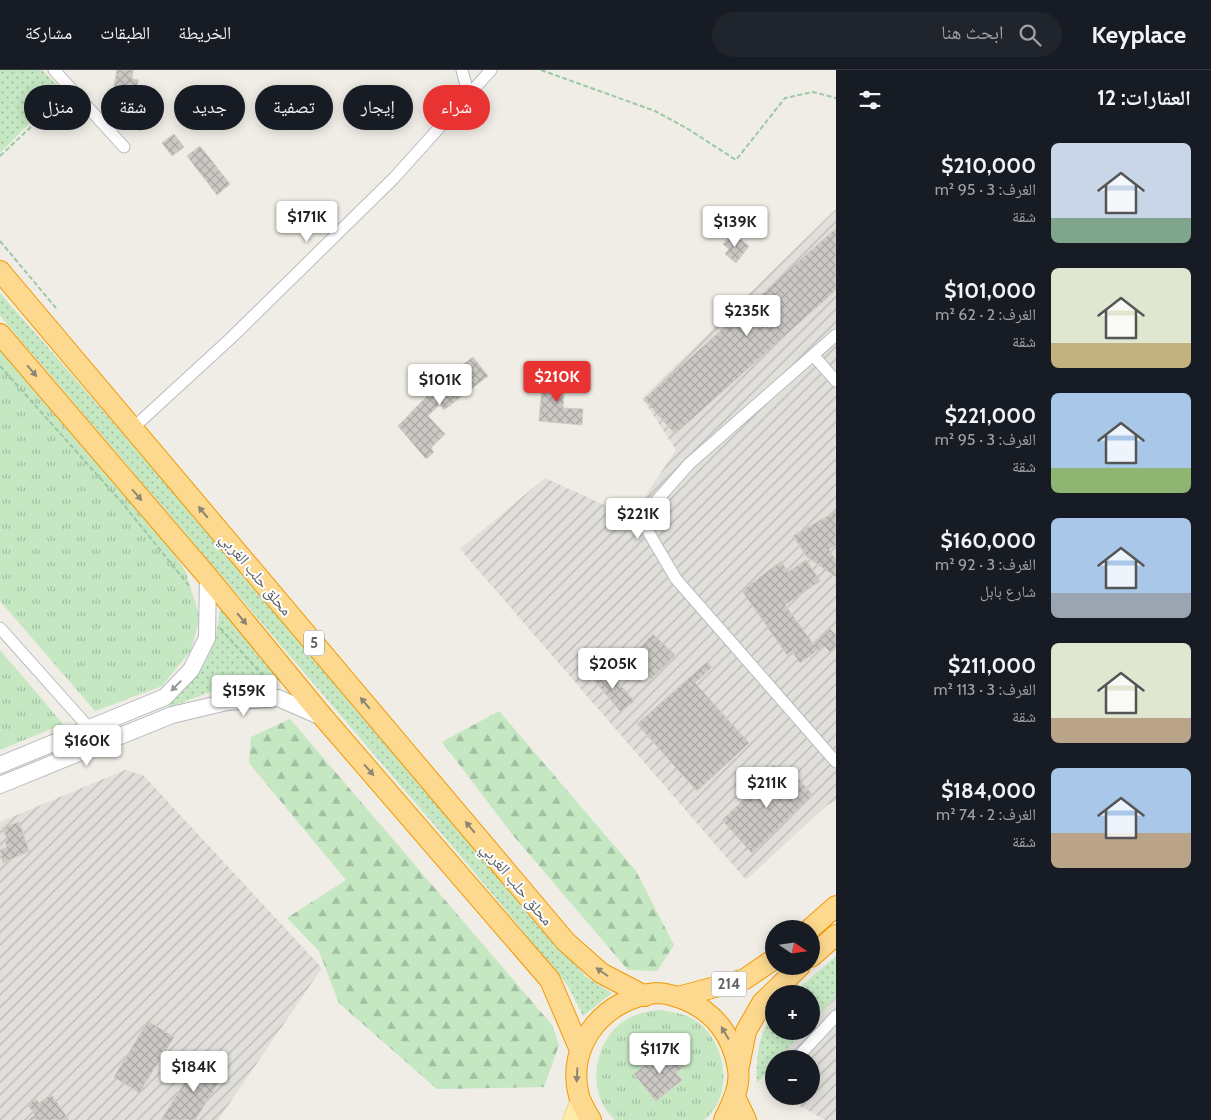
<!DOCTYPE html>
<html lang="ar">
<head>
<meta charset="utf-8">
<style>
  body { margin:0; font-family:Cabin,"Noto Naskh Arabic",sans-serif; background:#20242c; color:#f1f3f6; direction:rtl; height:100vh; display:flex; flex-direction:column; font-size:19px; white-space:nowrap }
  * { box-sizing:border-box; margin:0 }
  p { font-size:16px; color:#9ea1a6 }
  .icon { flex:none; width:28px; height:28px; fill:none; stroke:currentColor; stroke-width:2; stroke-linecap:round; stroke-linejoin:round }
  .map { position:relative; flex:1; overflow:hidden; direction:ltr }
  .panel { display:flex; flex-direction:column; background:#171b24; width:375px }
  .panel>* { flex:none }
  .hud { position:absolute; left:15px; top:15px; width:475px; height:45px; direction:rtl; display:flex; gap:10px }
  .needle { width:32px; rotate:103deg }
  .controls { position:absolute; left:765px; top:850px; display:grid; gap:10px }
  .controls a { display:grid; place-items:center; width:55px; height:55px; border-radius:50%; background:#171b24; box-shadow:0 2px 12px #0003; font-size:25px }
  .price { position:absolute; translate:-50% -42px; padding:0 11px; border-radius:5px; background:#fff; color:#222; font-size:16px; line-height:32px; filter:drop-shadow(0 1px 2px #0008) }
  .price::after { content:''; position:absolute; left:50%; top:30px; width:15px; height:11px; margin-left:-8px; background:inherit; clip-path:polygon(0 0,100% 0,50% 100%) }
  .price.active { background:#e93332; color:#fff }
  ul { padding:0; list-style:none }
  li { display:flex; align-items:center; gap:15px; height:125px; padding:0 20px }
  li span { display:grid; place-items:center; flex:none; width:140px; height:100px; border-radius:8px; color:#555 }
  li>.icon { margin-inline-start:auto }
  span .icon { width:60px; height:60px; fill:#fffc; stroke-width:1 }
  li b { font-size:21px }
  h2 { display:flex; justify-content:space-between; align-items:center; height:60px; padding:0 20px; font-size:21px }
  .chip { padding:0 18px; border-radius:22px; background:#171b24; box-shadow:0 2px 12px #0003; font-size:18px; line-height:45px }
  .chip.active { background:#e93332; color:#fff }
  header { display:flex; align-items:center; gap:30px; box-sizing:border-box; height:70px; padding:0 25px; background:#171b24; border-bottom:1px solid #363941 }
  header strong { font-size:24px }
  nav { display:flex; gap:28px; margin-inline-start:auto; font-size:18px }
  .search { width:350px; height:45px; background:#20242c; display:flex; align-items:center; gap:12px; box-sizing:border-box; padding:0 18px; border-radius:28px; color:#9ea1a6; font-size:19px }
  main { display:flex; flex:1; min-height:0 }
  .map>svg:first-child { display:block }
  .industrial { fill:url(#industrial-furrows) }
  .grass { fill:url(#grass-dots) }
  .forest { fill:url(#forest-firs) }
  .park { fill:url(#park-tufts) }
  .building { fill:url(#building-cross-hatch); stroke:#d4cec4 }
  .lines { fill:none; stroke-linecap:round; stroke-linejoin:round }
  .street-casing { stroke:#b8bbbf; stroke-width:13 }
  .secondary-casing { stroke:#b7babf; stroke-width:18 }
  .primary-casing { stroke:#f1be5c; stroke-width:19 }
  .highway-casing { stroke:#f49800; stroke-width:22 }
  .path { stroke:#9bc8a5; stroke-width:2; stroke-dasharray:5 2.5; stroke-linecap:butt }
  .street { stroke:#fff; stroke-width:11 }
  .secondary { stroke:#fff; stroke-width:16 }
  .primary { stroke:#ffecab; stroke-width:18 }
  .highway { stroke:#fdd98f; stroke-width:20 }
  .oneway { fill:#8d8672 }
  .oneway2 { fill:#96999c }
  .labels { text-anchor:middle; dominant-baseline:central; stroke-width:4; stroke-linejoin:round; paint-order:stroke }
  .shield { fill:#fff; stroke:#8e9194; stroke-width:1 }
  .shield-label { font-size:15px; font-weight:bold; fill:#5d6266 }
  .street-label { font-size:16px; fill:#5d6266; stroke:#fff }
</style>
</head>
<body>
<header>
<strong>Keyplace</strong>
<div class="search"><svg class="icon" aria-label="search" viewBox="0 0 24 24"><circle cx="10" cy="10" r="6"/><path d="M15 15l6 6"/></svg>ابحث هنا</div>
<nav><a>الخريطة</a><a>الطبقات</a><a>مشاركة</a></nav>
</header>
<main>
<section class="panel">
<h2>العقارات: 12<svg class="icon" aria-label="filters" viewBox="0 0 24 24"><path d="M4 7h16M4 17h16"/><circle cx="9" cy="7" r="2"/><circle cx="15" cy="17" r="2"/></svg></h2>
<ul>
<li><span style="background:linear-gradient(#c9d6e8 75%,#7fa58c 0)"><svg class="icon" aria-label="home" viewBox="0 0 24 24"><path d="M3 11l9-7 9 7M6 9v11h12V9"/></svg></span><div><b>$210,000</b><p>الغرف: 3 · 95 m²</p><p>شقة</p></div></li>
<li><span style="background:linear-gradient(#dfe7d0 75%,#c2b280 0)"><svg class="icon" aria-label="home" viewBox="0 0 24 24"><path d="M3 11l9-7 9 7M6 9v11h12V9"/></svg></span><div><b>$101,000</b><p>الغرف: 2 · 62 m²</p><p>شقة</p></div></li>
<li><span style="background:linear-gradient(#a9c7e8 75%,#8fb573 0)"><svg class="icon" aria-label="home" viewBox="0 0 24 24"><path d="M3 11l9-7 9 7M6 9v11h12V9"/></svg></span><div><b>$221,000</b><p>الغرف: 3 · 95 m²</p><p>شقة</p></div></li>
<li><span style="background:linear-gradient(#a9c7e8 75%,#9aa5b1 0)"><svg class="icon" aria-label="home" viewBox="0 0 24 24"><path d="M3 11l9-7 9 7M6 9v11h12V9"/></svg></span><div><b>$160,000</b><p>الغرف: 3 · 92 m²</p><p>شارع بابل</p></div></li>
<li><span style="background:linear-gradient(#dfe7d0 75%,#b9a48a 0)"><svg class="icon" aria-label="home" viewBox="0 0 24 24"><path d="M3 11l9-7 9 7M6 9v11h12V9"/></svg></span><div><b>$211,000</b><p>الغرف: 3 · 113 m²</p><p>شقة</p></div></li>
<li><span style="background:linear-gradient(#a9c7e8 65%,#b9a48a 0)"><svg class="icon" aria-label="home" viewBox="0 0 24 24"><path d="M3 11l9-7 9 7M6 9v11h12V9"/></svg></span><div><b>$184,000</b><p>الغرف: 2 · 74 m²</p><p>شقة</p></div></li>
</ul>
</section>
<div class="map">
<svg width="836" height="1050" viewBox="0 0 836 1050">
  <defs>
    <pattern id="industrial-furrows" width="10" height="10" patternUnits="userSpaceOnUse" patternTransform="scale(1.25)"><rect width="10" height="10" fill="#e1dfda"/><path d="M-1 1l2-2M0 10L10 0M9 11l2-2" fill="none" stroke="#bab8b5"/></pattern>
    <pattern id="grass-dots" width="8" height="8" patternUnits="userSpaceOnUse" patternTransform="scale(1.25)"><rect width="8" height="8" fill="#c5e7c2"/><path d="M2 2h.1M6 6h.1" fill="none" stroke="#a3bfa1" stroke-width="1.8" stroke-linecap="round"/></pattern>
    <pattern id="forest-firs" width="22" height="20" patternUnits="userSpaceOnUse" patternTransform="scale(1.25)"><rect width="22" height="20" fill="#c5e7c2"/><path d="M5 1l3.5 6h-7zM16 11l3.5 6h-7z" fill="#a3bfa1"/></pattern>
    <pattern id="park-tufts" width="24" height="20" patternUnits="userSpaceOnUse" patternTransform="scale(1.25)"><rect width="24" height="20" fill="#c5e7c2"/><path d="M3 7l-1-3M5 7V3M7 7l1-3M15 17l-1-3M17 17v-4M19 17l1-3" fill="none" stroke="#a3bfa1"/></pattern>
    <pattern id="building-cross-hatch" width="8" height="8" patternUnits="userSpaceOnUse" patternTransform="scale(1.25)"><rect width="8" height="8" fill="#ccc9c5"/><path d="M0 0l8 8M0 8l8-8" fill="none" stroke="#a9a7a4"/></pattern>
  </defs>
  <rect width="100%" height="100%" fill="#efede5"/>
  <path class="industrial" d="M836 139V731L827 735 746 810 460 479 545 408 631 447 676 380 642 328Z
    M125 700 143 705 322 898 218 1050H0V752Z
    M836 926V1050H825L782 1026H811V989H778L803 961H811V953Z"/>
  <path class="grass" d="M0 0H42L62 20 0 83Z
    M0 223C199 448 390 679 586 907L612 923 583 946 568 916 465 791 0 246Z
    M220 536 280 610H243L167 638C203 600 215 590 220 536Z
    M836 886V926L811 953V924H792Z
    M774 943V961H803L778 989H774V994L757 1013C756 988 758 963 774 943Z"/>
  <path class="forest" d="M499 641 636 801 674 875 657 901 628 900 512 764 442 672Z
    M290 649 552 955 559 975 544 1017 437 1019 339 933 319 881 287 848 346 810 249 693 251 667Z"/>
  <path class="park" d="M0 276 144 441 185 500 200 548 191 580 162 616 95 641 0 531Z
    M0 580 63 654 0 680Z
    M659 940C673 942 688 944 699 953 727 976 734 1026 704 1050H615C587 1025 592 977 620 954 631 945 645 942 659 940Z"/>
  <path class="building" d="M117 0H133L132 9 138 10 137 20 114 16Z
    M154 32 162 43 139 61 130 50Z
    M174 64 184 77 172 86 162 73Z
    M200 76 230 114 217 125 187 86Z
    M836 158V220L675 364 644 329Z
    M732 163 749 176 736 193 725 184 729 179 723 174Z
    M473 287 488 306 444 340 440 334 428 346 445 364 431 378 434 382 426 389 398 356 431 322 429 320Z
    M543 305 565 307 563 338 583 339 582 355 539 351Z
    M836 441V475L829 479 836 491V507L807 487 793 466Z
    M806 490 820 511 785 535 814 575 830 559 836 565V576L830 582 824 576 800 593 792 581 787 585 742 521 781 491 788 502Z
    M653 564 675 585 651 609 629 588Z
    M707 592 712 597 695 613 749 673 697 721 637 654Z
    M606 598 634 631 621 642 593 609Z
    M774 695 788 711 795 705 813 725 752 783 722 750 771 704 768 700Z
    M19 752 29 781 3 793 0 780 7 777 5 771 8 770 2 758Z
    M148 951 174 967 139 1023 114 1007Z
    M660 983 668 993 678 985 686 994 676 1003 682 1010 656 1031 634 1004Z
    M200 988 224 1004 195 1050H161Z
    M51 1024 69 1050H28L35 1045 28 1035 36 1029 39 1033Z"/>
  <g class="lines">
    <g class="street-casing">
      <path id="street" d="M54 0 124 77
        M462 0 468 23
        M836 265 689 394 651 437 646 458 676 509 836 692
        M813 285 836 311
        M133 358 231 268 394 108 491 0
        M0 558 90 659
        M796 989 836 946"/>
    </g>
    <g class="secondary-casing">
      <path id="secondary" d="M0 695 165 627 191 600 207 568 208 507
        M0 715 172 645 227 632 278 628 324 648"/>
    </g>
    <g class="primary-casing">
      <path id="primary" d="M572 1050 580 1030"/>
    </g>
    <g class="highway-casing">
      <path id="highway" d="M0 201 566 872 601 903 645 926
        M0 264 208 507 324 648 550 910 580 980
        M810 859 836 836
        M811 887 836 865
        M678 927 745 909 774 889
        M739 996 746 961 762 933 800 896
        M735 1027 746 1050
        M591 1050C587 1043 581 1034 579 1026 565 974 606 927 657 923 666 923 675 926 683 929 714 941 733 966 738 999 741 1017 731 1035 724 1050"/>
    </g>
    <path class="path" d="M541 0 655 41 688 59 736 90 785 28 813 22 836 28
      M0 86 64 26
      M0 171 56 238
      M0 296 124 435 190 517
      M220 558 266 609"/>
    <use href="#street" class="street"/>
    <use href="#secondary" class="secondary"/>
    <use href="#primary" class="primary"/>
    <use href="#highway" class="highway"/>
  </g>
  <defs><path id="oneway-solid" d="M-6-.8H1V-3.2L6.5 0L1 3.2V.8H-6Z" transform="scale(1.25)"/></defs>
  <g class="oneway">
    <use href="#oneway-solid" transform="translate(32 301) rotate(49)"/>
    <use href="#oneway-solid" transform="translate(137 425) rotate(49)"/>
    <use href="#oneway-solid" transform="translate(203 442) rotate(-130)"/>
    <use href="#oneway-solid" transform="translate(242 549) rotate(50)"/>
    <use href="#oneway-solid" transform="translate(365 633) rotate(-130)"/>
    <use href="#oneway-solid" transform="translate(369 700) rotate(49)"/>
    <use href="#oneway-solid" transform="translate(470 757) rotate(-130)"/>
    <use href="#oneway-solid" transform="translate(602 902) rotate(-145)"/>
    <use href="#oneway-solid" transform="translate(725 963) rotate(-121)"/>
    <use href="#oneway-solid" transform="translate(577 1005) rotate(93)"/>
  </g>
  <use class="oneway2" href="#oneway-solid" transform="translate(176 616) rotate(134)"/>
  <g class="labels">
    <g class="shield">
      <rect x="304" y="560.5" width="20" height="25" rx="4"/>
      <rect x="711.5" y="901.5" width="35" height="25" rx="4"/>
    </g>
    <g class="shield-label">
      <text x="314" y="573">5</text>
      <text x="729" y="914">214</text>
    </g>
    <g class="street-label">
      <text transform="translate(256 504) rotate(50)">محلق حلب الغربي</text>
      <text transform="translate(517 814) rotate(50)">محلق حلب الغربي</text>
    </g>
  </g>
</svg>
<div class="controls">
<a><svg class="needle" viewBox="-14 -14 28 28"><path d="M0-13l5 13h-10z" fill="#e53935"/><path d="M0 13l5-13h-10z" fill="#9ea1a6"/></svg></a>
<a>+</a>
<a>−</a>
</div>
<b class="price" style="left:307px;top:173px">$171K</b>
<b class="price" style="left:735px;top:178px">$139K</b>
<b class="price" style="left:747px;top:267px">$235K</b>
<b class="price active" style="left:557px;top:333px">$210K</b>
<b class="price" style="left:440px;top:336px">$101K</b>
<b class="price" style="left:638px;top:470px">$221K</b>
<b class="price" style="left:613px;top:620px">$205K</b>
<b class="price" style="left:244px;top:647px">$159K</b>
<b class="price" style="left:87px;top:697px">$160K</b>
<b class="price" style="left:767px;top:739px">$211K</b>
<b class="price" style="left:660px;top:1005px">$117K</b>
<b class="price" style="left:194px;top:1023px">$184K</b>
<div class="hud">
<a class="chip active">شراء</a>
<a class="chip">إيجار</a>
<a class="chip">تصفية</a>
<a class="chip">جديد</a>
<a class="chip">شقة</a>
<a class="chip">منزل</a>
</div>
</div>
</main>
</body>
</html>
